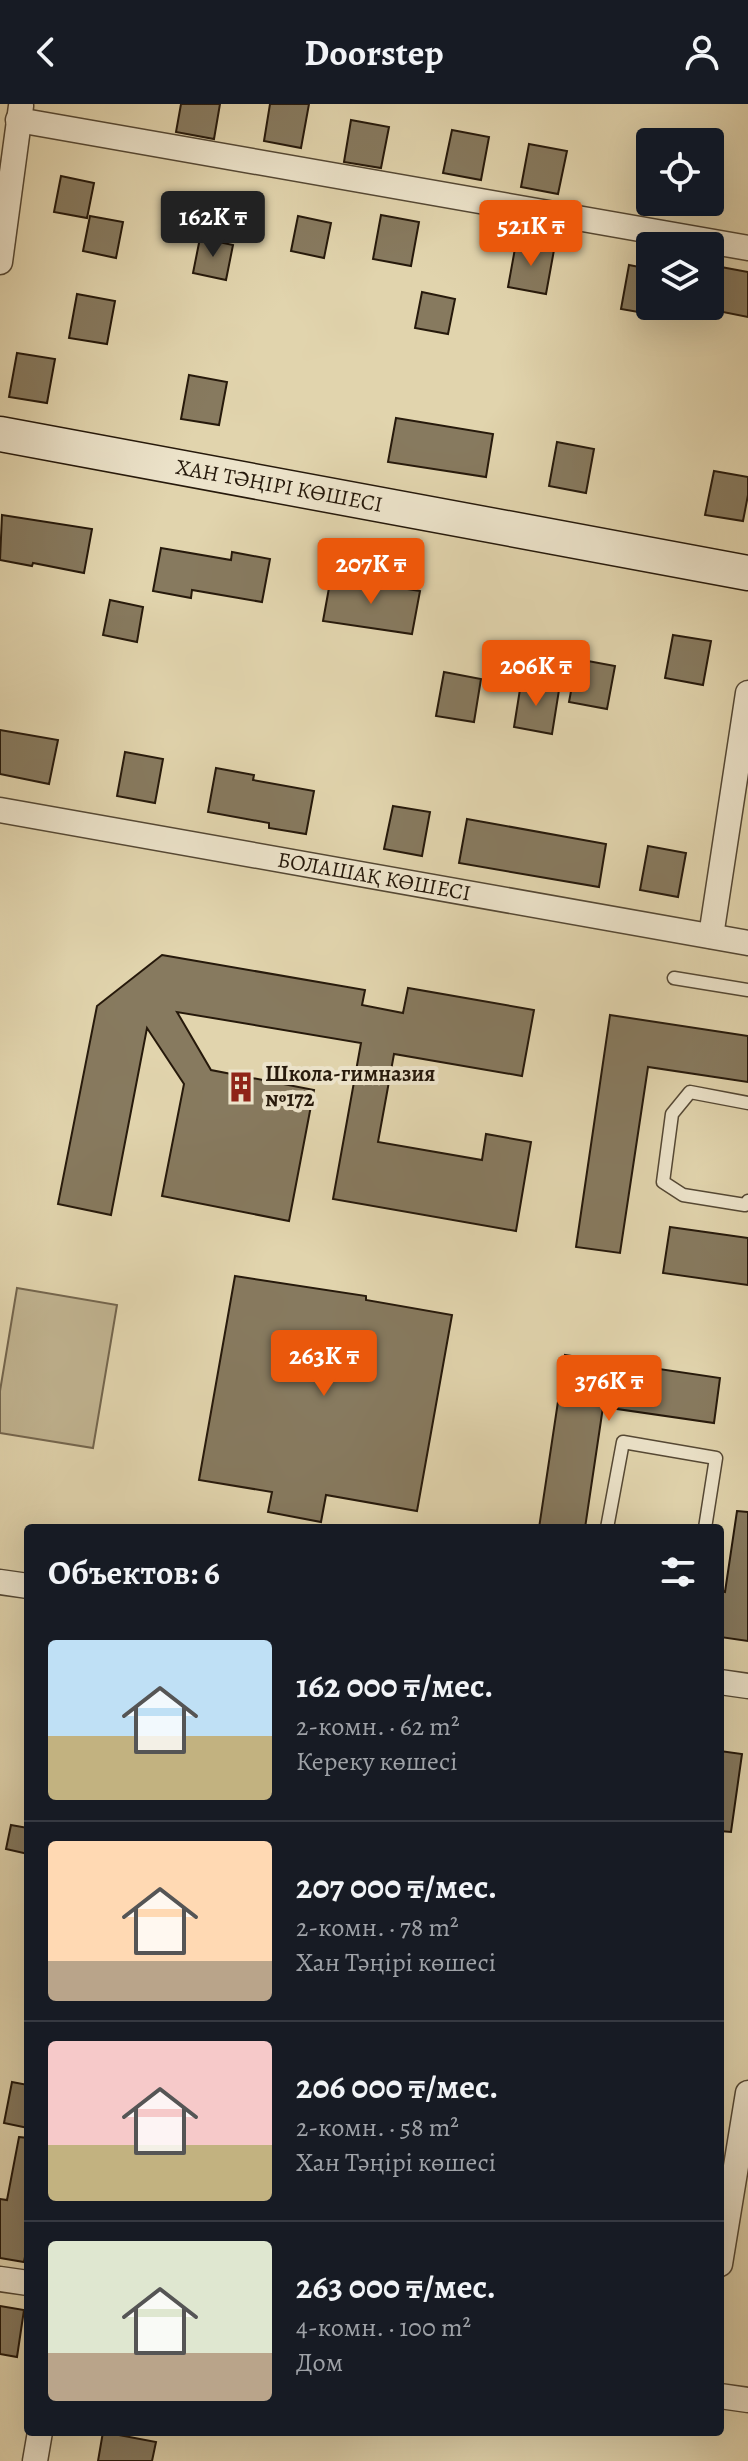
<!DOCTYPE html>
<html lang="ru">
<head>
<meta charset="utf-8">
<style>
  body { margin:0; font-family:Alegreya,serif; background:#20242c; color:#f1f3f6; height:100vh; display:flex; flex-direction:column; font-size:30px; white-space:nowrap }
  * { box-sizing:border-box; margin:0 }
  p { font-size:26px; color:#9ea1a6 }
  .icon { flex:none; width:44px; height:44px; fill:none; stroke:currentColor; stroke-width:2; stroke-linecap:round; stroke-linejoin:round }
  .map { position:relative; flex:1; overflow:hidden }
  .details { position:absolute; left:24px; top:1420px; width:700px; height:912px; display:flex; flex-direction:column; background:#171b24; border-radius:8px; box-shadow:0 8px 32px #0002 }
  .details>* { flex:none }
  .controls { position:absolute; left:636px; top:24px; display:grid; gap:16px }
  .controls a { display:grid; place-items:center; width:88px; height:88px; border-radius:8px; background:#171b24; box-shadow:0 8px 32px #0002; font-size:40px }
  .price { position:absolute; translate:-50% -68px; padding:0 18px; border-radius:8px; background:#ea580c; color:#fff; font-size:26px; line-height:52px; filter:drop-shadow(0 2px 4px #0008) }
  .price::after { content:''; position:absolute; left:50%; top:48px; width:24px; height:18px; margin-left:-12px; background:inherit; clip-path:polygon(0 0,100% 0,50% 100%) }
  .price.selected { background:#222; color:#fff }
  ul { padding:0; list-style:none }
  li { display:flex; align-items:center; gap:24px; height:200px; padding:0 24px }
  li+li { border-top:2px solid #363941 }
  li span { display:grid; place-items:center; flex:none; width:224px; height:160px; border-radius:8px; color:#555 }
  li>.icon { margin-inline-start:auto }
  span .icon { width:96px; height:96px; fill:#fffc; stroke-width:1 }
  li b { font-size:34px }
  h2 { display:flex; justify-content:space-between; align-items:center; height:96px; padding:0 24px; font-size:34px }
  header { display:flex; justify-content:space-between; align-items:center; height:104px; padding:0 24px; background:#171b24; font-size:36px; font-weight:600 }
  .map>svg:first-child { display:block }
  .green { fill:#c1b491; stroke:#74664e; stroke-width:2 }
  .building { fill:#877a5f; stroke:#26190b; stroke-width:2 }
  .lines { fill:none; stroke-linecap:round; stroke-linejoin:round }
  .lane-casing { stroke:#554834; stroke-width:15 }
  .street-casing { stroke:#554834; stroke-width:27 }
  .secondary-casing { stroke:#26190b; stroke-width:37 }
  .lane { stroke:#ece3ca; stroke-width:12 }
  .street { stroke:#ece3ca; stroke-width:24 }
  .secondary { stroke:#ece3ca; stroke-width:34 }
  .labels { text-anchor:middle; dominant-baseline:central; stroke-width:8; stroke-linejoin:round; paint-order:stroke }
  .street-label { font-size:22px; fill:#26190b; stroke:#ece3ca }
  .poi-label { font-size:22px; font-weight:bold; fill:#26190b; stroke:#ece3ca; text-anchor:start }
</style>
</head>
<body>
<header><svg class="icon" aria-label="back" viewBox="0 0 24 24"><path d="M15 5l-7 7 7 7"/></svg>Doorstep<svg class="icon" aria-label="person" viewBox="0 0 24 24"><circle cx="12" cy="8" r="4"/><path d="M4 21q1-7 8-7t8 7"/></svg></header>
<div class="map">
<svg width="748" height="2357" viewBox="0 0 748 2357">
  <rect width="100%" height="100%" fill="#e1d4ad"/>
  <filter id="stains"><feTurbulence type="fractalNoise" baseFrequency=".0025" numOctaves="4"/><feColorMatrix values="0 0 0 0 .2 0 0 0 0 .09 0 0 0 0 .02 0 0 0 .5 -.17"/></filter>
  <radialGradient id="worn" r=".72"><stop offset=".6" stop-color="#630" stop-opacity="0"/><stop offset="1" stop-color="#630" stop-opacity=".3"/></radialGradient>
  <path class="green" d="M17 1184 117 1201 93 1344 0 1329V1287Z"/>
  <path class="building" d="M181 0H220L214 35 176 28Z
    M270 0H309L301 44 264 37Z
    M351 16 389 23 381 64 344 58Z
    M452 26 489 33 481 76 443 69Z
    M529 40 567 47 558 90 521 83Z
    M61 72 94 79 87 114 54 108Z
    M381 111 419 118 411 162 373 155Z
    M90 112 123 118 116 154 83 147Z
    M298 112 331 119 324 154 291 147Z
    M200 134 233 141 226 176 193 169Z
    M516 139 554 146 546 190 508 183Z
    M629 161 650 165V210L621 205Z
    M721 163 748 168V213L713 206Z
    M422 188 455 195 448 230 415 224Z
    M77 190 115 197 107 240 69 234Z
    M17 249 55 255 47 299 9 293Z
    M189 271 227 278 219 321 181 315Z
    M396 314 493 330 486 373 388 358Z
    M557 338 594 345 586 389 549 382Z
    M714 367 748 373V391L743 417 705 411Z
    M2 411 92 425 84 469 33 459 32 462 0 456Z
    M161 444 231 456 232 448 270 455 262 498 192 486 191 494 153 487Z
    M331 473 420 487 412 530 323 517Z
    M110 496 143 503 137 538 103 531Z
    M673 531 711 537 703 581 665 574Z
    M577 555 615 562 607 605 569 598Z
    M444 568 481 575 474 618 436 612Z
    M521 579 559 586 552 630 514 623Z
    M0 626 58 636 49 680 0 670Z
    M125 648 163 655 155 699 117 692Z
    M216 664 254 671 253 676 314 687 306 730 269 724V719L208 708Z
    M393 702 430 708 422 752 384 745Z
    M467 715 606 740 599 783 459 759Z
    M648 742 686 749 678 793 640 786Z
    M162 851 365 886 362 901 403 909 408 884 534 906 522 972 394 950 378 1038 482 1056 486 1030 531 1038 516 1127 333 1095 361 939 177 908 211 966 314 986 289 1117 162 1092 184 980 147 924 111 1111 58 1100 97 902Z
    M610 911 748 932V978L648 963 620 1149 576 1143Z
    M670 1123 748 1134V1181L663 1169Z
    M235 1172 366 1192V1196L452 1211 417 1407 326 1391 321 1418 268 1408 272 1388 199 1376Z
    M565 1251 720 1274 714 1319 603 1303 585 1424H539Z
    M737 1407 748 1408V1537L720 1533V1487L725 1488Z
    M720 1647 742 1650 731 1728 720 1727Z
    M11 1721 28 1724V1750L6 1745Z
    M12 1978 28 1981V2024L4 2019Z
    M19 2033 28 2034V2137L24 2158 0 2154V2095L7 2096Z
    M0 2202 24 2206 17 2253 0 2250Z
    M103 2328 156 2338 152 2357H98Z"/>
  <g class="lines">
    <g class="lane-casing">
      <path id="lane" d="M674 874 748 886
        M748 999 690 988 672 1010 663 1078 683 1091 745 1101 748 1097
        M607 1424 623 1338 716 1354 705 1424"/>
    </g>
    <g class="street-casing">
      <g id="street">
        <path d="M18 16 748 144"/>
        <path d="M0 158 21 2"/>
        <path id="s1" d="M0 706 748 839"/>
        <path d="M711 832 748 589"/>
        <path d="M0 1478 28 1482"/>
        <path d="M720 1578 748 1582"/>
        <path d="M720 2160 748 1989"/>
        <path d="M0 2175 28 2179"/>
        <path d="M720 2292 748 2296"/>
        <path d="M35 2357 40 2328"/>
      </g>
    </g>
    <g class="secondary-casing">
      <g id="secondary">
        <path id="s2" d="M0 330 748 469"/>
      </g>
    </g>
    <use href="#lane" class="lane"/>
    <use href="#street" class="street"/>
    <use href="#secondary" class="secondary"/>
  </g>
  <defs>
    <g id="building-bare" transform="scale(2.4)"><path d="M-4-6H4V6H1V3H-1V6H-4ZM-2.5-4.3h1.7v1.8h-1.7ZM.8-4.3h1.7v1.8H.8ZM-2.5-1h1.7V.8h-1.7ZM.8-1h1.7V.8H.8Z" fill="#8f2418" stroke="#ece3ca" stroke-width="2.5" paint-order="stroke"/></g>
  </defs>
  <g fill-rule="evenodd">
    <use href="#building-bare" x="241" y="983"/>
  </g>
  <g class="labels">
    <g class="street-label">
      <text stroke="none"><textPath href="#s2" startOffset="284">ХАН ТӘҢІРІ КӨШЕСІ</textPath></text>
      <text stroke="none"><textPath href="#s1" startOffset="380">БОЛАШАҚ КӨШЕСІ</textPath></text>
    </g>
    <g class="poi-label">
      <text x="265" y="970">Школа-гимназия<tspan x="265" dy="25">№172</tspan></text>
    </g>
  </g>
  <rect width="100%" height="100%" filter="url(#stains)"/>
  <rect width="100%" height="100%" fill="url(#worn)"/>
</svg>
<div class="controls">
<a><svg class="icon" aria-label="locate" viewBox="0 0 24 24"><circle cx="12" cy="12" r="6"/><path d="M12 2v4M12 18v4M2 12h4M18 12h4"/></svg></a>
<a><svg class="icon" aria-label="layers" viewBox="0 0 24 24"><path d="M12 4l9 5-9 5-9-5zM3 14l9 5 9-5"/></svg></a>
</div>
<b class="price selected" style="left:213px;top:155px">162K ₸</b>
<b class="price" style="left:531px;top:164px">521K ₸</b>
<b class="price" style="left:371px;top:502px">207K ₸</b>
<b class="price" style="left:536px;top:604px">206K ₸</b>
<b class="price" style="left:324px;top:1294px">263K ₸</b>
<b class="price" style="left:609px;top:1319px">376K ₸</b>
<section class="details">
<h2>Объектов: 6<svg class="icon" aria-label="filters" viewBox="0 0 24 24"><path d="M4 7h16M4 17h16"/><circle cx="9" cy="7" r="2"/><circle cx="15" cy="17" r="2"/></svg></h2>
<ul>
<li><span style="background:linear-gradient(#bfe0f5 60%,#c2b280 0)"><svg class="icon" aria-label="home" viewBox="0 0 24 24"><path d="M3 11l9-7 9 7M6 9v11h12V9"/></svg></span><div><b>162 000 ₸/мес.</b><p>2-комн. · 62 m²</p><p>Кереку көшесі</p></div></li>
<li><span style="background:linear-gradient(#ffd9b3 75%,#b9a48a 0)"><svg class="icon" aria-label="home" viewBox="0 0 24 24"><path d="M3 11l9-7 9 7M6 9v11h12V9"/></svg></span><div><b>207 000 ₸/мес.</b><p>2-комн. · 78 m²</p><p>Хан Тәңірі көшесі</p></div></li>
<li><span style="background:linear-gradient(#f6c9c9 65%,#c2b280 0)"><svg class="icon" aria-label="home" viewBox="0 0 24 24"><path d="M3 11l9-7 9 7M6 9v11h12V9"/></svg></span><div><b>206 000 ₸/мес.</b><p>2-комн. · 58 m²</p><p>Хан Тәңірі көшесі</p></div></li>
<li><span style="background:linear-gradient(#dfe7d0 70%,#b9a48a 0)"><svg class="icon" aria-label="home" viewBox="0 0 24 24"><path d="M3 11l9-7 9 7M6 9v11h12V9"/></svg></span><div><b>263 000 ₸/мес.</b><p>4-комн. · 100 m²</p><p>Дом</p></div></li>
</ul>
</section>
</div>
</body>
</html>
